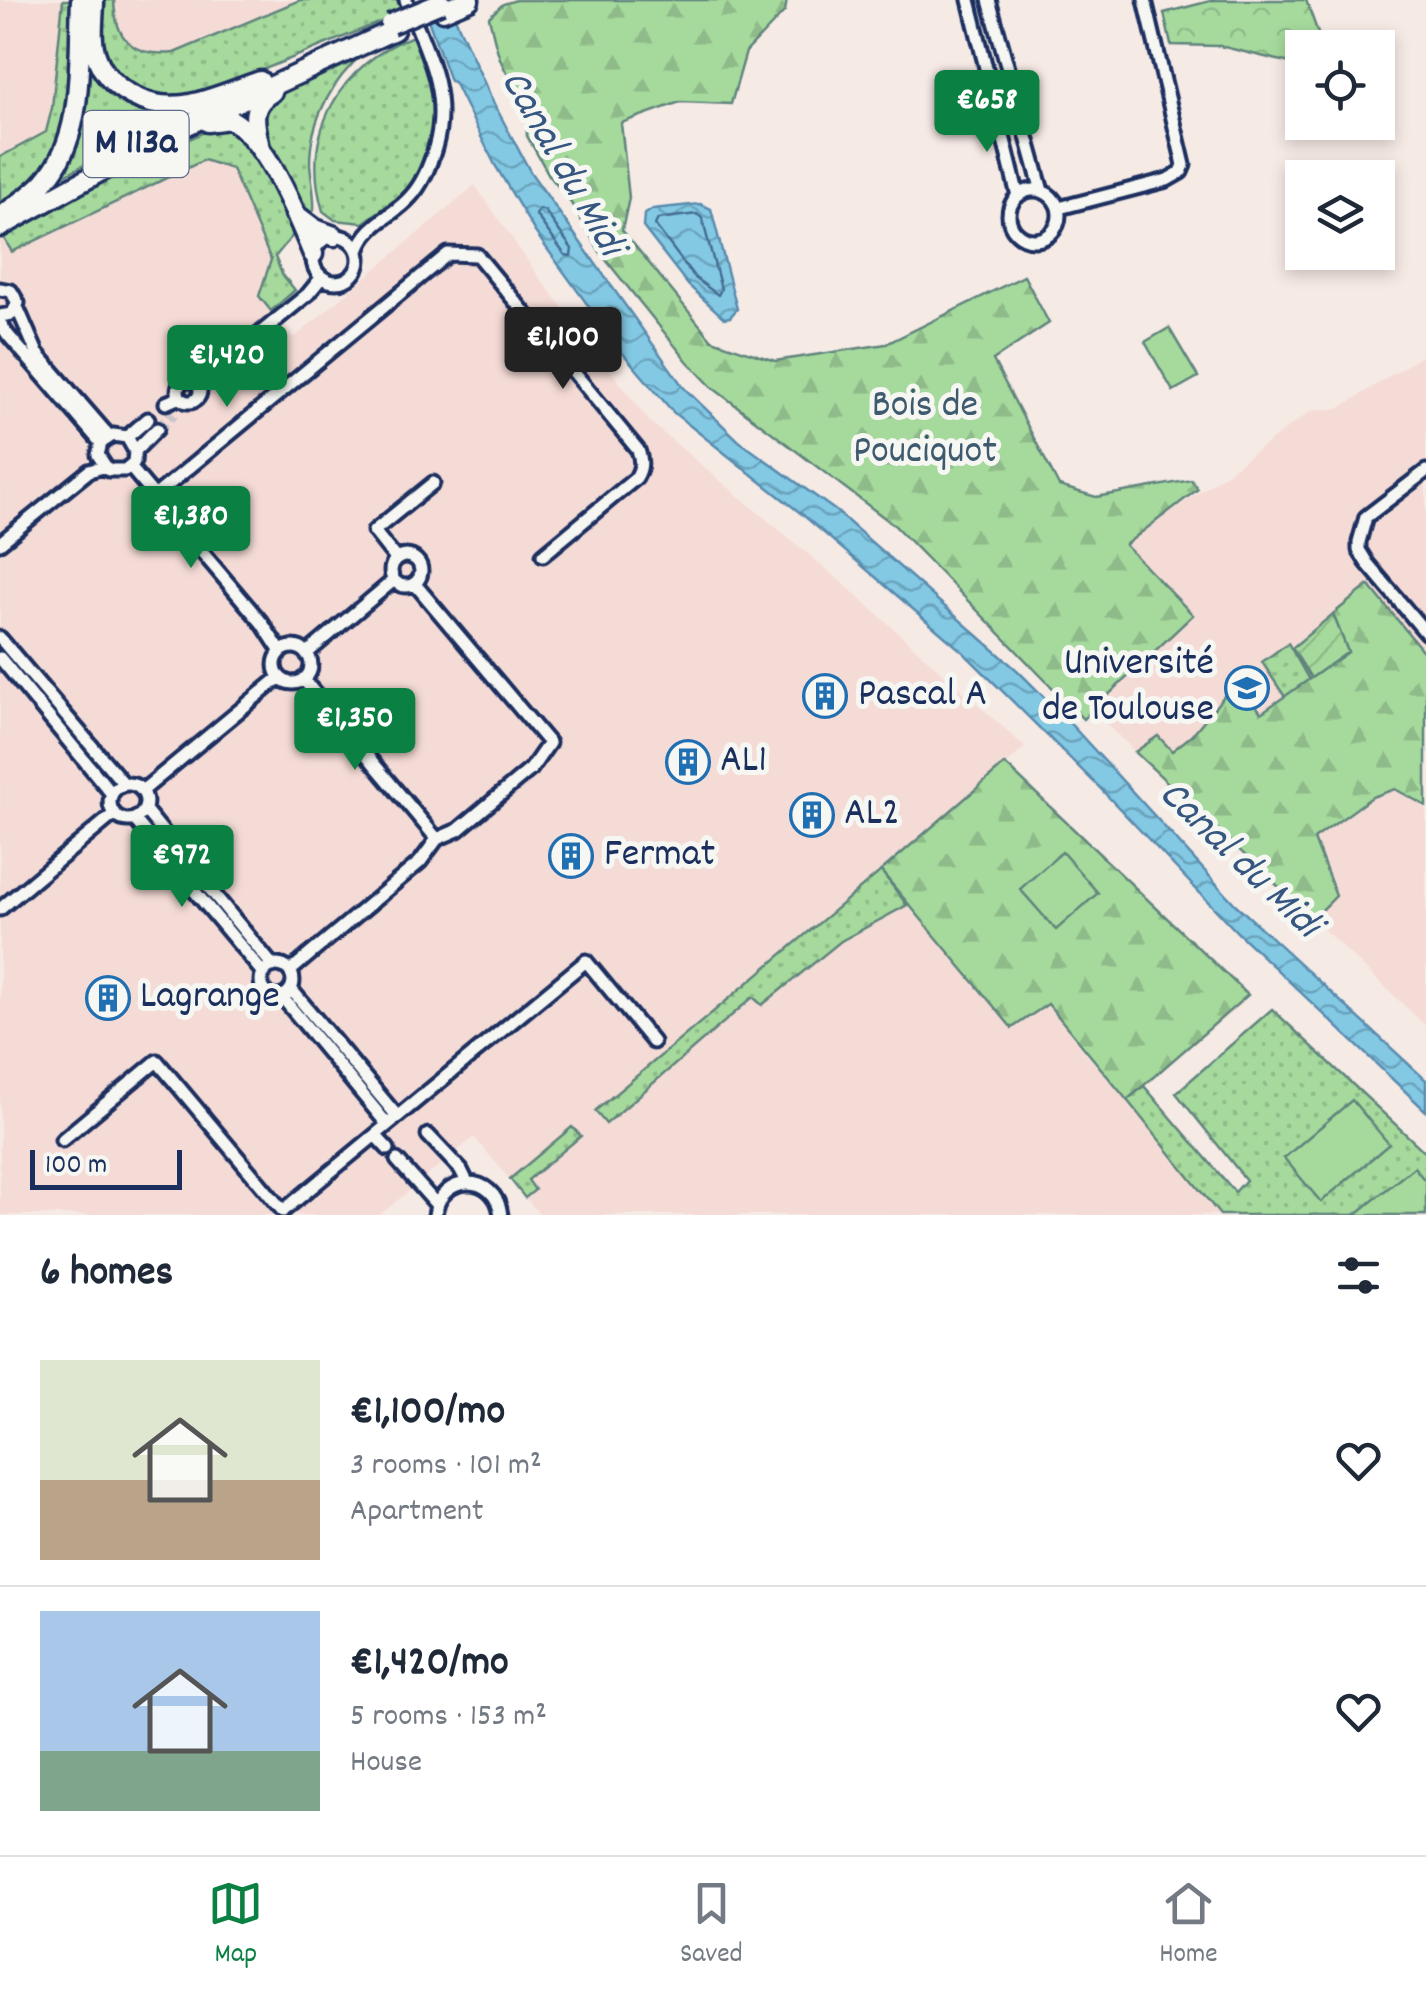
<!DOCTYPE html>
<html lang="en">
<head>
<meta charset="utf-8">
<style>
  body { margin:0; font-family:Dekko,sans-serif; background:#f6f6f7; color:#1f2937; height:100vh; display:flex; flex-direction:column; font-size:38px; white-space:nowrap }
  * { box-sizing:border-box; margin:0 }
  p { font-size:32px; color:#747a83 }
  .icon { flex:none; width:55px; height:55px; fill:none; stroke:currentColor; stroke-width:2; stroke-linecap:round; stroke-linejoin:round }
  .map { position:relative; height:1215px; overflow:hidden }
  .sheet { display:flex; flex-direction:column; background:#fff; flex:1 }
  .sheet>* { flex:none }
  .fabs { position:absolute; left:1285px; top:30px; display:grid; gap:20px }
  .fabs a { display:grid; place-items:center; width:110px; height:110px; border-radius:0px; background:#fff; box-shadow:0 5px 15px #0003; font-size:50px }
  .scale { position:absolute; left:30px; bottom:25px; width:152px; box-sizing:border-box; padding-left:10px; border:5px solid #1b2f5e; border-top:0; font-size:28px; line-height:35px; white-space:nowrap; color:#1b2f5e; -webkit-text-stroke:8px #f6f6f2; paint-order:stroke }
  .price { position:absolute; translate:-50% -85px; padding:0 22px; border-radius:10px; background:#0b8043; color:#fff; font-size:32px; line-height:65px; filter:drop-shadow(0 2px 5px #0008) }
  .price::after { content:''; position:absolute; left:50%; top:60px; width:30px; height:22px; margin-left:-15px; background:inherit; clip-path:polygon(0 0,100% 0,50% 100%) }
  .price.current { background:#222; color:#fff }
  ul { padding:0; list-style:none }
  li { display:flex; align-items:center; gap:30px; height:250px; padding:0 40px }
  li+li { border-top:2px solid #e0e1e3 }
  li span { display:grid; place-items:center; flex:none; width:280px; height:200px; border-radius:0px; color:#555 }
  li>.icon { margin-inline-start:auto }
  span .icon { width:120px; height:120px; fill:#fffc; stroke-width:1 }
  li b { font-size:42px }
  h2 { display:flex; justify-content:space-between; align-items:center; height:120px; padding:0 40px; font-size:42px }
  .dock { display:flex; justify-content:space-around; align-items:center; height:140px; border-top:2px solid #e0e1e3; background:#fff; font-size:28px; color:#747a83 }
  .dock a { display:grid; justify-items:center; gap:5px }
  .dock .current { color:#0b8043 }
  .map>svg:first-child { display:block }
  .built { fill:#f5dbd6 }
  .grass { fill:url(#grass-dots); stroke:#60847d; stroke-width:2.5 }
  .forest { fill:url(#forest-firs); stroke:#60847d; stroke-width:2.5 }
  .park { fill:url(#park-crowns); stroke:#60847d; stroke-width:2.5 }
  .garden { fill:url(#garden-furrows); stroke:#60847d; stroke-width:2.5 }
  .pitch { fill:#a6da9c; stroke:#60847d; stroke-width:2.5 }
  .water { fill:url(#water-waves); stroke:#598bae; stroke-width:2.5 }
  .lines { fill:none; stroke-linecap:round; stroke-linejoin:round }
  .shore { stroke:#456d94; stroke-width:2.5 }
  .street-tunnel { stroke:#cac5ca; stroke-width:11; stroke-dasharray:11 5.5; stroke-linecap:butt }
  .street-casing { stroke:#1b2f5e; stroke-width:19 }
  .primary-casing { stroke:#1b2f5e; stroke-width:25 }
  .street { stroke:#f6f6f2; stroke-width:11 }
  .primary { stroke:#f6f6f2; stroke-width:18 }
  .primary-bridge-casing { stroke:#1b2f5e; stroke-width:25; stroke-linecap:butt }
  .primary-bridge { stroke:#f6f6f2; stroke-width:18 }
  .labels { text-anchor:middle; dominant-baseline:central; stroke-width:10; stroke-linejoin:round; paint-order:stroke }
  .shield { fill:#f6f6f2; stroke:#5d6b8a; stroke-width:2.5 }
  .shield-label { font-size:38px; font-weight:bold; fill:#1b2f5e }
  .park-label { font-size:40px; fill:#3e5a6e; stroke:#f6f6f2 }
  .poi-label { font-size:40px; fill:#1b2f5e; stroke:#f6f6f2; text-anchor:start }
  .water-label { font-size:42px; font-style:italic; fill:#355680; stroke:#f6f6f2 }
</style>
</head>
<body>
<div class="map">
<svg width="1426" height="1215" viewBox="0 0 1426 1215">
  <defs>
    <pattern id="grass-dots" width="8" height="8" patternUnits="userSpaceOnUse" patternTransform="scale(2.5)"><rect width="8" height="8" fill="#a6da9c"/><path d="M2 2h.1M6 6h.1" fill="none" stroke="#8ebb89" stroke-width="1.8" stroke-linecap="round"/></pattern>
    <pattern id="forest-firs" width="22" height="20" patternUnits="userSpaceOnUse" patternTransform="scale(2.5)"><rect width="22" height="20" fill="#a6da9c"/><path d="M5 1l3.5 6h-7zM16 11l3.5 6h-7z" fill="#8ebb89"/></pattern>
    <pattern id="park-crowns" width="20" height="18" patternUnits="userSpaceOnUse" patternTransform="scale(2.5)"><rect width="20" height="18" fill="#a6da9c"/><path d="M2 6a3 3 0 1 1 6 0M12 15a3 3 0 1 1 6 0" fill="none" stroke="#8ebb89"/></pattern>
    <pattern id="garden-furrows" width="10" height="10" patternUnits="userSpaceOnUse" patternTransform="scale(2.5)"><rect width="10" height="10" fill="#a6da9c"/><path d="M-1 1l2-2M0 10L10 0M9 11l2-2" fill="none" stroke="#8ebb89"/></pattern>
    <pattern id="water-waves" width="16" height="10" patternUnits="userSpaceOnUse" patternTransform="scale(2.5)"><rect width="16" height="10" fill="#83c9e4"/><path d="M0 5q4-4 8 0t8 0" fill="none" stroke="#6aa4bc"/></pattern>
  </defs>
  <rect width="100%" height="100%" fill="#f6eae5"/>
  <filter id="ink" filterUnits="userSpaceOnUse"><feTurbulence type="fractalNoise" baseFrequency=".01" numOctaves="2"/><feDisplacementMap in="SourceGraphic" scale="20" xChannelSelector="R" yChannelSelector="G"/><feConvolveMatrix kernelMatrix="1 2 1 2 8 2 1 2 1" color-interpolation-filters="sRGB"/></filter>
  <g filter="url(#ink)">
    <path class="built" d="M0 0H63L52 108 46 132 0 157Z
      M114 0H300L174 53 152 55 139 52 126 40 116 25Z
      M203 160 232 169 271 261 259 296 294 338 475 185 536 273 650 422 844 584 1025 747 1006 765 1242 1003 1182 1054 1061 988 1080 1047 1127 1100 1220 1215H540L474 1137 380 1215H0V228L12 252Z
      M1426 353V1026L1000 624 1207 487 1311 411 1340 408Z"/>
    <path class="grass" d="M63 0H75C69 85 81 153 0 205V157L46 132 52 108Z
      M100 0H114C115 41 134 57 174 53L300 0H399L405 12 211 91 168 99 148 94 116 73 103 52Z
      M83 31 100 72 176 113 172 119 55 180Z
      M413 36C418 48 426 60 429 70 441 116 433 171 396 203L393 201 363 223 335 220 323 211C300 133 340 64 413 36Z
      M365 52C333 79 310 119 310 163 311 179 315 194 314 210L307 219 263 136V105L297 83Z
      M221 124 245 135 297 230 275 257 282 274 295 290 271 311 259 296 271 260 232 169 204 160 12 252 3 237 132 166Z
      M1288 643 1309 680 1285 697 1262 662Z
      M881 871 907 905 841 941 762 1005 753 997 606 1124 595 1111Z
      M1272 1009 1426 1153V1215H1220L1127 1100 1144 1086 1235 1192 1246 1180 1176 1093Z
      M572 1127 581 1136 528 1180 535 1190 525 1198 510 1179Z"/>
    <path class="forest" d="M516 0H787L785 11 746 52 731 104 680 102 621 123 629 198 622 230 712 340 775 361 886 344 1024 276 1049 323 993 360 1059 486 1096 497 1191 480 1198 489 1125 545 1193 615 1083 719 894 525 713 388 688 362 602 255 571 203 549 175 527 136 525 94C500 74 496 47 489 17L503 4Z
      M1369 585 1426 655V806L1395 789 1372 797 1314 839 1336 896 1313 919 1135 752 1158 736 1172 751 1191 736 1239 678 1261 713 1348 652 1333 614Z
      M1005 764 1248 995 1127 1100 1048 1004 1012 1028 881 871Z"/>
    <path class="park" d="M1214 0H1306L1323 47 1302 48V66L1220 46 1171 45 1164 13Z"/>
    <path class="garden" d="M1333 614 1348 652 1311 678 1292 648Z"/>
    <path class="pitch" d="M1169 328 1198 377 1173 391 1145 342Z
      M1062 852 1098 893 1056 930 1020 889Z
      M1352 1100 1389 1144 1321 1202 1284 1158Z
      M1414 1167 1426 1182V1215H1355Z"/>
    <path class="water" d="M421 0H447L492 100 531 173 684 388 739 441 836 511 1018 671 1066 719 1235 904 1426 1080V1111L1238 933 1096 784 963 652 803 515 674 413 621 351 535 232 495 165 454 82 450 81Z
      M700 204 711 209 737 309 730 317 724 318 688 285 643 227 644 215 653 209Z"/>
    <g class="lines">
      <path class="shore" d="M539 209 545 211 572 249 571 256 565 255 536 215Z
        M697 214 702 218 721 289 718 295 695 278 655 225 658 219Z"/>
      <path class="street-tunnel" d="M157 429 174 414"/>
      <g class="street-casing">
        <path id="street" d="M969 0 1018 196
          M989 0 1042 191
          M1009 215a25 25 0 1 1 50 0a25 25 0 1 1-50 0Z
          M1059 208 1167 180 1181 172 1184 165 1145 0
          M313 259a23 23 0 1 1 46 0a23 23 0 1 1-46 0Z
          M358 251C367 223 393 217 411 196 423 183 430 165 435 148 451 94 426 49 406 0
          M0 289 11 291 18 303 12 314 0 316
          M17 307 37 353 109 436
          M0 316V323L8 335 101 443
          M178 391a11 11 0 1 1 22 0a11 11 0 1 1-22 0Z
          M198 384 308 294 322 277
          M166 403 180 397
          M127 437 148 419
          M135 451 127 437 113 435 101 443 98 455 108 470H125L134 462 135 451 157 429
          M130 467 262 623 281 652
          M1426 471 1366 517 1359 542V550L1367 563 1426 633
          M156 495 448 254 477 255 638 450C642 461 642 468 636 478L543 555
          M0 543 89 471 103 467
          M391 571a15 15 0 1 1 30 0a15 15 0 1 1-30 0Z
          M396 559 374 531 433 483
          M0 638 124 784
          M275 665a18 18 0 1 1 36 0a18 18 0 1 1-36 0Z
          M306 654 394 580
          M0 658 112 794
          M303 679 437 839
          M110 802a18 18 0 1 1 36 0a18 18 0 1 1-36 0Z
          M142 791 280 677
          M145 810 273 966
          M135 820 263 973
          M0 909 114 814
          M261 981a16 16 0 1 1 32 0a16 16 0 1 1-32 0Z
          M290 971 420 862 437 839 458 830 531 769 549 743 415 584
          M291 989 397 1116
          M282 997 387 1124
          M375 1135 388 1149
          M428 1135 461 1170 467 1182
          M62 1140 157 1061 283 1211 586 961 653 1042
          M397 1160 436 1204
          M435 1215C440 1173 496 1172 501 1215"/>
      </g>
      <g class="primary-casing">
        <path id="primary" d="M94 0C94 18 90 38 96 55 108 91 149 110 185 105 210 101 236 89 260 81
          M443 11 469 0
          M208 122 229 119C265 135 298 218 313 254
          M259 143C254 121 250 105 272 92
          M295 214 315 229 334 236
          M1 216C15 206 32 195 44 182 86 136 78 58 81 0
          M0 227 170 133 394 30"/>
      </g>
      <use href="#street" class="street"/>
      <use href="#primary" class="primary"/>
      <g class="primary-bridge-casing">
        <path id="primary-bridge" d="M390 24 441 3"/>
      </g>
      <use href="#primary-bridge" class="primary-bridge"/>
    </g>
  </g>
  <defs>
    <g id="university-ring" transform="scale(2.25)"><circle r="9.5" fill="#f6f6f2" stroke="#1f6fb2" stroke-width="1.5"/><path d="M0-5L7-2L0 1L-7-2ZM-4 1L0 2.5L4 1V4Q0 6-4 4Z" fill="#1f6fb2"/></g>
    <g id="building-ring" transform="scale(2.25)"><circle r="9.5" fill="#f6f6f2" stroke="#1f6fb2" stroke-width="1.5"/><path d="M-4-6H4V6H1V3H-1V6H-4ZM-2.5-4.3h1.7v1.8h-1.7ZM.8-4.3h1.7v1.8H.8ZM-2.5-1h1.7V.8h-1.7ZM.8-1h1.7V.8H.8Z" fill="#1f6fb2"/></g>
  </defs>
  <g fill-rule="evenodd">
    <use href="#university-ring" x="1247" y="688"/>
    <use href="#building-ring" x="825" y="696"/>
    <use href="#building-ring" x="688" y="762"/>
    <use href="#building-ring" x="812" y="815"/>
    <use href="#building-ring" x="571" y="856"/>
    <use href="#building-ring" x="108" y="998"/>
  </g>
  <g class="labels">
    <rect class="shield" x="83.5" y="111" width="105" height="66" rx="8"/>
    <g class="shield-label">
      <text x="136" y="144">M 113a</text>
    </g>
    <g class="park-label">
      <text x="925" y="407">Bois de<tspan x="925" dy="46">Pouciquot</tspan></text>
    </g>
    <g class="poi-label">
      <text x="1214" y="665" text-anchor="end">Université<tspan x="1214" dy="46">de Toulouse</tspan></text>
      <text x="858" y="696">Pascal A</text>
      <text x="720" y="762">AL1</text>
      <text x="844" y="815">AL2</text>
      <text x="604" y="856">Fermat</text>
      <text x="140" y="998">Lagrange</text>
    </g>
    <g class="water-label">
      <text transform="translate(560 164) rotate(60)">Canal du Midi</text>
      <text transform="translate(1238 861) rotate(44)">Canal du Midi</text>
    </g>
  </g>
</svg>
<div class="fabs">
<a><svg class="icon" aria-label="locate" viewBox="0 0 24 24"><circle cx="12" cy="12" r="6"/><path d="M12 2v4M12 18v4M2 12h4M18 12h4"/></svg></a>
<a><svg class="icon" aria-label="layers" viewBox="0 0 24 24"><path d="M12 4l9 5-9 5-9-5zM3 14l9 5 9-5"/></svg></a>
</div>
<div class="scale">100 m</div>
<b class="price" style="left:987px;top:155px">€658</b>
<b class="price current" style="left:563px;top:392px">€1,100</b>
<b class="price" style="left:227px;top:410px">€1,420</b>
<b class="price" style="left:191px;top:571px">€1,380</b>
<b class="price" style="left:355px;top:773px">€1,350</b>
<b class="price" style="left:182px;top:910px">€972</b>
</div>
<section class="sheet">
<h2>6 homes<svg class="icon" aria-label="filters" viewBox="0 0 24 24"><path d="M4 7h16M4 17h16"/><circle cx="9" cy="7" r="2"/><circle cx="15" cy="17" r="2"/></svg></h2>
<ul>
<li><span style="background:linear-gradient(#dfe7d0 60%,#b9a48a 0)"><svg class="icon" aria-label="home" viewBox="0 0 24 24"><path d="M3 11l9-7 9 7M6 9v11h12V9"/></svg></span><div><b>€1,100/mo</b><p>3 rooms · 101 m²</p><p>Apartment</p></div><svg class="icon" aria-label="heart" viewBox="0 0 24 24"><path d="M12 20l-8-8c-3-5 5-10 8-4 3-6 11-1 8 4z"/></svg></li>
<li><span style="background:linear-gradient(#a9c7e8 70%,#7fa58c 0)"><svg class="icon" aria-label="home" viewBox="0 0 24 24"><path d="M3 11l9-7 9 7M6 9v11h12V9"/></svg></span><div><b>€1,420/mo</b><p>5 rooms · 153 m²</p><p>House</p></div><svg class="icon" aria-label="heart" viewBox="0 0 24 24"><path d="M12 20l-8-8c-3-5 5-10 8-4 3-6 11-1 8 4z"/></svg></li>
</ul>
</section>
<nav class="dock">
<a class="current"><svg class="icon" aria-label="map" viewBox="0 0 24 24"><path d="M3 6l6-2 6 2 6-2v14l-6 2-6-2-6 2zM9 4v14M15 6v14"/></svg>Map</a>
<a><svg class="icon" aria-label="saved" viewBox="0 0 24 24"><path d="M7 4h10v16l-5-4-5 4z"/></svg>Saved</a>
<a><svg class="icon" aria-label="home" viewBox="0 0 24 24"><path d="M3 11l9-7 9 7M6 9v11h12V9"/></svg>Home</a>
</nav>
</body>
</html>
